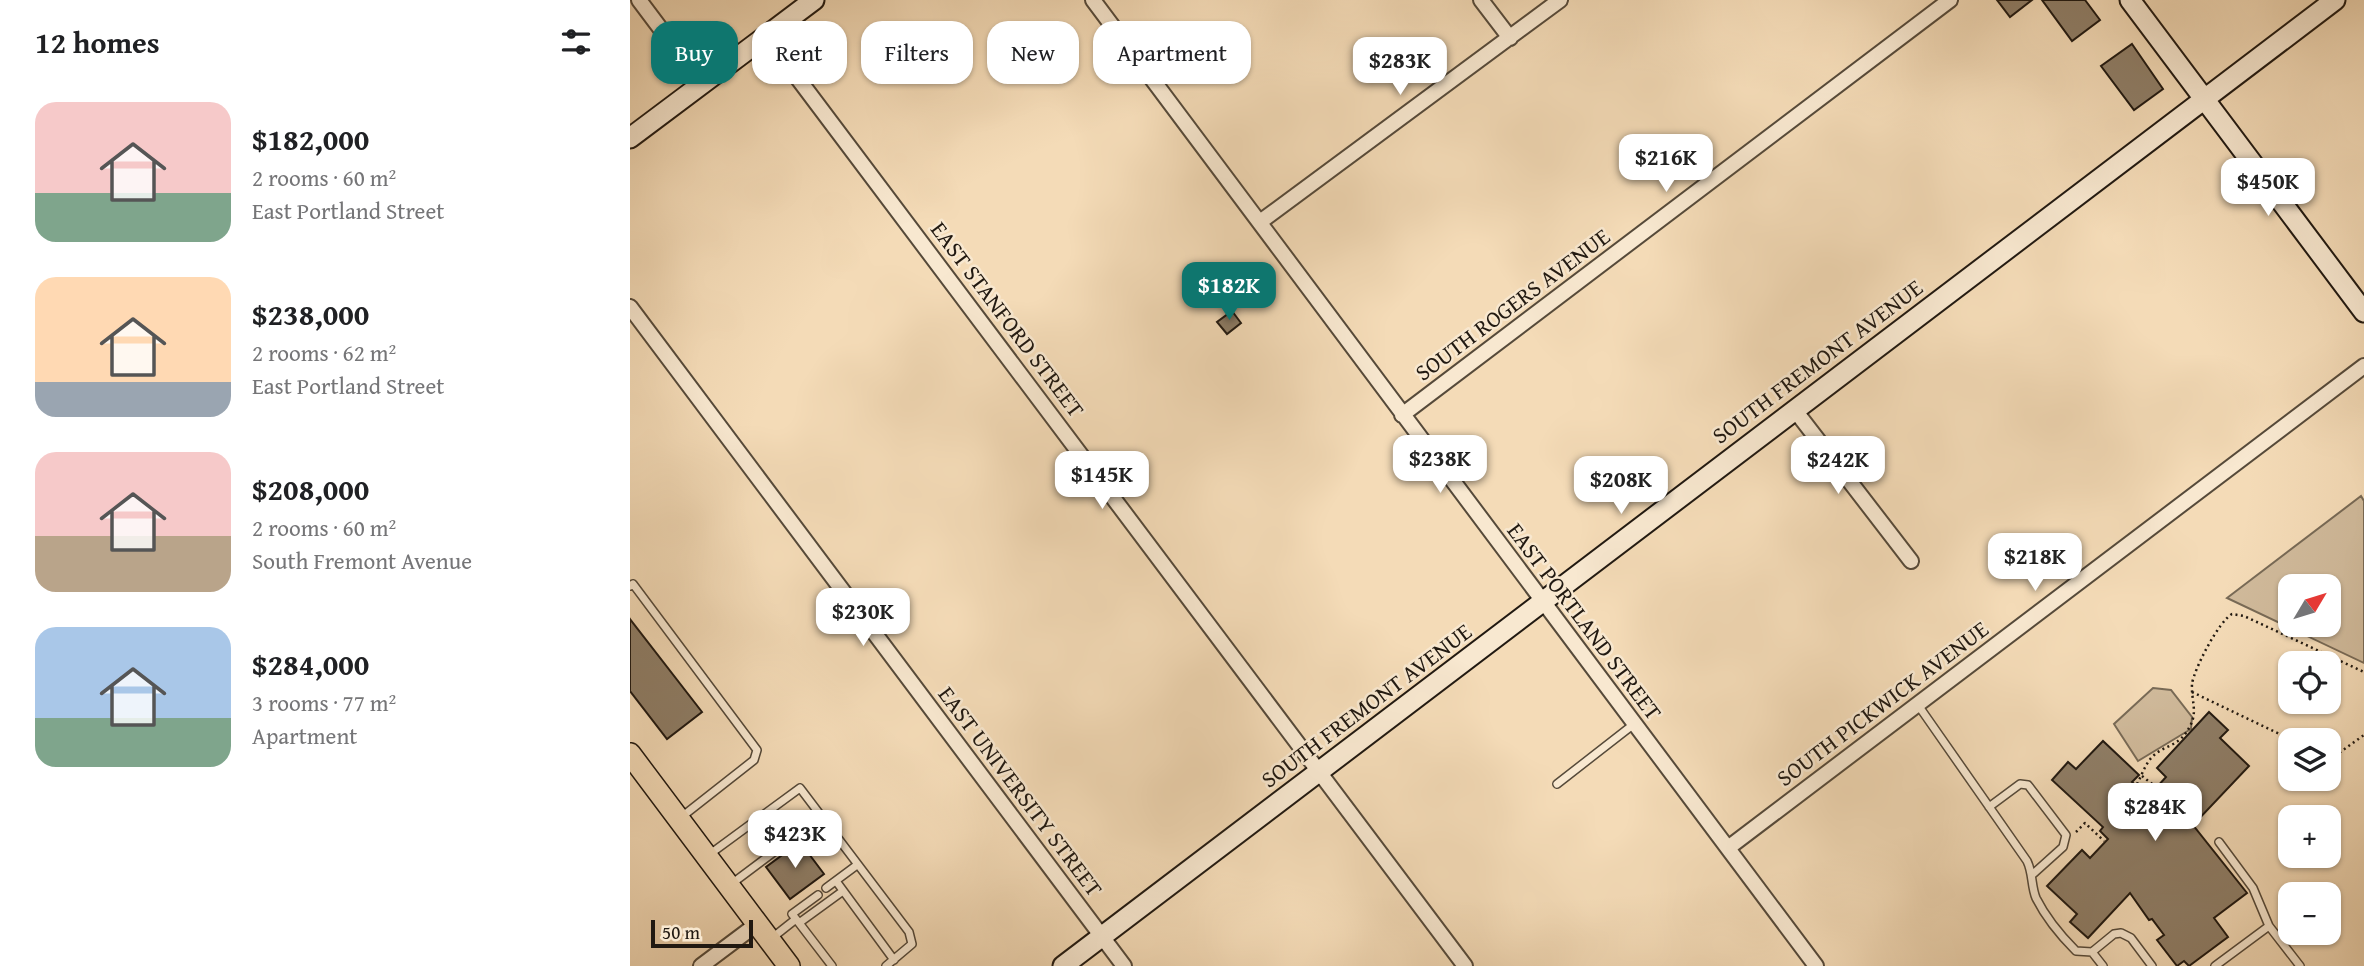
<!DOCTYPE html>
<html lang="en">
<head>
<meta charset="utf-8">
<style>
  body { margin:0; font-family:"Gentium Book Plus",serif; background:#f6f6f6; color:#202124; height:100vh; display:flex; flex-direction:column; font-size:26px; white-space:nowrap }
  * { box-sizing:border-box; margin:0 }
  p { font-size:23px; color:#757577 }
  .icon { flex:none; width:38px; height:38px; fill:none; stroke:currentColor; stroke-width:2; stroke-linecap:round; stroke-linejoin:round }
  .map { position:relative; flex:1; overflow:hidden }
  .details { display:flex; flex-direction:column; background:#fff; width:630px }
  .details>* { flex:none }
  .guide { position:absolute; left:21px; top:21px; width:665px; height:63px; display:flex; gap:14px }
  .needle { width:46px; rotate:52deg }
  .tools { position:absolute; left:1648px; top:574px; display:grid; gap:14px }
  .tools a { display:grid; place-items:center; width:63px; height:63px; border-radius:14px; background:#fff; box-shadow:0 2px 5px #0004; font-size:35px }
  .scale { position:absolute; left:21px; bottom:18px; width:102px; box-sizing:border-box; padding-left:7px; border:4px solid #211911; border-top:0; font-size:19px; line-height:24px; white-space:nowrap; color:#211911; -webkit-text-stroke:5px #f8e8d0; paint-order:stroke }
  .price { position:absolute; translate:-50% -60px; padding:0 16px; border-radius:14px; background:#fff; color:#222; font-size:23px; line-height:46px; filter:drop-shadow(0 2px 4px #0008) }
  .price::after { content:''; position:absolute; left:50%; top:42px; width:21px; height:16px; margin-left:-10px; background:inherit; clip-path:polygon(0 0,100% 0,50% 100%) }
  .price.selected { background:#0f766e; color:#fff }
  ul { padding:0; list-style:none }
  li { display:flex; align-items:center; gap:21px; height:175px; padding:0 35px }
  li span { display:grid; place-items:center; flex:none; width:196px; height:140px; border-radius:21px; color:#555 }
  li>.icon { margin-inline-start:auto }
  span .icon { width:84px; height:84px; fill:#fffc; stroke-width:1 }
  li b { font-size:30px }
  h2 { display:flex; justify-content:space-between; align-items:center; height:84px; padding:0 35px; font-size:30px }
  .tag { padding:0 24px; border-radius:21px; background:#fff; box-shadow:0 2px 5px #0004; font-size:24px; line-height:63px }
  .tag.selected { background:#0f766e; color:#fff }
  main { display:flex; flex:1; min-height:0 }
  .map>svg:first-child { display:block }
  .green { fill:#d0ba9b; stroke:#786a56; stroke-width:2; fill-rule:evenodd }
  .building { fill:#8f7e67; stroke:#211911; stroke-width:2 }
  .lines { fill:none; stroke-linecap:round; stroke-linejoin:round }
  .lane-casing { stroke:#564a3a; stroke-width:10 }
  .street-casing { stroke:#564a3a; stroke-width:18 }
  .secondary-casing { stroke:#211911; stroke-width:23 }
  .primary-casing { stroke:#211911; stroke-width:24 }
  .path { stroke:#211911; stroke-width:2.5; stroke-dasharray:2 3.5; stroke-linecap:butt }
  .lane { stroke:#f8e8d0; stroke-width:7 }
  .street { stroke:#f8e8d0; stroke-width:14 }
  .secondary { stroke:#f8e8d0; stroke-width:19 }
  .primary { stroke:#f4dbb7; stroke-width:21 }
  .labels { text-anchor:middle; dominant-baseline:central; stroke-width:5; stroke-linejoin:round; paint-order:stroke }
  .street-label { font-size:23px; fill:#211911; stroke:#f8e8d0 }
</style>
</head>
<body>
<main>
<section class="details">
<h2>12 homes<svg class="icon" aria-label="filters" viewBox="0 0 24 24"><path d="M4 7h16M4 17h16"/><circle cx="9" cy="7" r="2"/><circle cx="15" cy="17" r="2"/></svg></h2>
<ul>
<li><span style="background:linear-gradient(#f6c9c9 65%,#7fa58c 0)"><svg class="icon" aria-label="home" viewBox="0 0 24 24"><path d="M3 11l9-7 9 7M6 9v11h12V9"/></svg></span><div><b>$182,000</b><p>2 rooms · 60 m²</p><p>East Portland Street</p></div></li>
<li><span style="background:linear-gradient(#ffd9b3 75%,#9aa5b1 0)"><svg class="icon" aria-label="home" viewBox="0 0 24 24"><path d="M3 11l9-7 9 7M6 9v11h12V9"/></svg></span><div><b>$238,000</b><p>2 rooms · 62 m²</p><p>East Portland Street</p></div></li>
<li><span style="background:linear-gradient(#f6c9c9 60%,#b9a48a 0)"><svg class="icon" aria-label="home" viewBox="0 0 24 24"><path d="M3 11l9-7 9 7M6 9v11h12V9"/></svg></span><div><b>$208,000</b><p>2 rooms · 60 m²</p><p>South Fremont Avenue</p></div></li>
<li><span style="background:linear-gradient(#a9c7e8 65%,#7fa58c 0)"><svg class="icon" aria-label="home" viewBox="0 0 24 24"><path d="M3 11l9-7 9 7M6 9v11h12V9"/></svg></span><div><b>$284,000</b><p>3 rooms · 77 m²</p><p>Apartment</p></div></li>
</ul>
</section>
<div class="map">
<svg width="1734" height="966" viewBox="0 0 1734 966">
  <rect width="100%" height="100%" fill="#f4dbb7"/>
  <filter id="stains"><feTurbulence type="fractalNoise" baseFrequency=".00286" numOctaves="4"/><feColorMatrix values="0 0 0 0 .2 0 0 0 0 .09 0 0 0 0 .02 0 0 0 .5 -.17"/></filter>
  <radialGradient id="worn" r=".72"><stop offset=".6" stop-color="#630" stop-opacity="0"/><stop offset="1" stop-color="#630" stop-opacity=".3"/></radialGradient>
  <path class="green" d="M1731 496 1734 501V663L1597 598ZM1661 586H1699V625H1661Z
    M1523 688 1541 690 1562 717 1561 729 1508 761 1484 724Z"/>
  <path class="building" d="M1367 0H1402L1380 17Z
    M1412 0H1455L1470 20 1442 41Z
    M1502 44 1533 89 1504 110 1471 66Z
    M602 311 611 323 597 334 587 322Z
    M0 619 72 712 37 739 0 691Z
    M1579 712 1598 730 1590 738 1619 766 1563 825 1617 893 1584 918 1598 937 1559 966 1554 961 1547 966 1527 940 1534 935 1522 919 1519 920 1500 893 1458 938 1440 922 1447 914 1417 886 1452 850 1460 858 1478 839 1470 831 1473 827 1422 780 1438 762 1446 769 1473 741 1509 775 1502 782 1518 797 1536 777 1527 768Z
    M170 842 194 874 160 899 136 867Z"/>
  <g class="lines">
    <g class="lane-casing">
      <path id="lane" d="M0 586 3 584 127 750 124 760 49 819
        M1288 705 1397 861C1403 873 1401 886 1406 898 1415 916 1432 937 1446 951L1462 952 1484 934 1491 933 1501 938 1522 966
        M927 784 1004 724
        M1359 807 1390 784 1398 785 1436 835 1433 847 1403 874
        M1589 842 1623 888 1639 926 1670 966
        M80 854 170 788 279 932 282 944 256 966
        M206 881 264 960
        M100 885 192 816
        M196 888 227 865
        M166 919 202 966
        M169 923 213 891
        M142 938 166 919 162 914 188 895
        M1462 952 1473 966
        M1585 966 1639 926"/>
    </g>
    <g class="street-casing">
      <path id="street" d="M9 0 72 84
        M463 0 1186 966
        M851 0 880 38
        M136 36 835 966
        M630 222 930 0
        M0 307 494 966
        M1164 409 1281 561
        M772 415 1320 0
        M1098 848 1734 366
        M71 966 127 924"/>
    </g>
    <g class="secondary-casing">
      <path id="secondary" d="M1500 0 1734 312
        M0 138 184 0
        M433 966 1705 0"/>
    </g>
    <g class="primary-casing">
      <path id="primary" d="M0 754 159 966"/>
    </g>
    <path class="path" d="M1562 692 1662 740
      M1699 756 1709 753 1734 735
      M1512 776 1526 787
      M1507 784C1512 775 1515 764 1523 756 1534 745 1550 747 1560 726 1568 712 1561 700 1562 684 1564 669 1589 621 1602 614L1614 616 1734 672
      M1446 832 1455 823 1474 841"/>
    <use href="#lane" class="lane"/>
    <use href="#street" class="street"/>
    <use href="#secondary" class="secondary"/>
    <use href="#primary" class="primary"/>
  </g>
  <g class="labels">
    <g class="street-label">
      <text transform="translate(882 304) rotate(-37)">SOUTH ROGERS AVENUE</text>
      <text transform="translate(378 319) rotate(53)">EAST STANFORD STREET</text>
      <text transform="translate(1187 361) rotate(-37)">SOUTH FREMONT AVENUE</text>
      <text transform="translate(955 621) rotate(53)">EAST PORTLAND STREET</text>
      <text transform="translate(1252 703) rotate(-37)">SOUTH PICKWICK AVENUE</text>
      <text transform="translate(736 705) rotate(-37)">SOUTH FREMONT AVENUE</text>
      <text transform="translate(391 791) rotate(53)">EAST UNIVERSITY STREET</text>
    </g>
  </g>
  <rect width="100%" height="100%" filter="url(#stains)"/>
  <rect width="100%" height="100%" fill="url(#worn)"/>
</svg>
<div class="tools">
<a><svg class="needle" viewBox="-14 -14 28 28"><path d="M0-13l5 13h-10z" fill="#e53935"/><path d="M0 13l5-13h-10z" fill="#757577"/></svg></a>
<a><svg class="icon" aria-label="locate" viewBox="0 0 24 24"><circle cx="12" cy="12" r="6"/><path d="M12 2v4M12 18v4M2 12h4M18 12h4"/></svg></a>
<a><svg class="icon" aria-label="layers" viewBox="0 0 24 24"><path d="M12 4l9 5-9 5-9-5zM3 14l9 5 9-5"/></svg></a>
<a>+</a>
<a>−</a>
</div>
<div class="scale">50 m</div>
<b class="price" style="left:770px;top:97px">$283K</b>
<b class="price" style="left:1036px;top:194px">$216K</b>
<b class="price" style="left:1638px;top:218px">$450K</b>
<b class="price selected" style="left:599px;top:322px">$182K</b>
<b class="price" style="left:810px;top:495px">$238K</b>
<b class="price" style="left:1208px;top:496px">$242K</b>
<b class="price" style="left:472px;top:511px">$145K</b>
<b class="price" style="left:991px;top:516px">$208K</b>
<b class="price" style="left:1405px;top:593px">$218K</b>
<b class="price" style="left:233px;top:648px">$230K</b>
<b class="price" style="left:1525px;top:843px">$284K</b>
<b class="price" style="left:165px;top:870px">$423K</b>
<div class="guide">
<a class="tag selected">Buy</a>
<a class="tag">Rent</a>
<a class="tag">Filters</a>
<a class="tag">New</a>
<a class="tag">Apartment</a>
</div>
</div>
</main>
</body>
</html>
